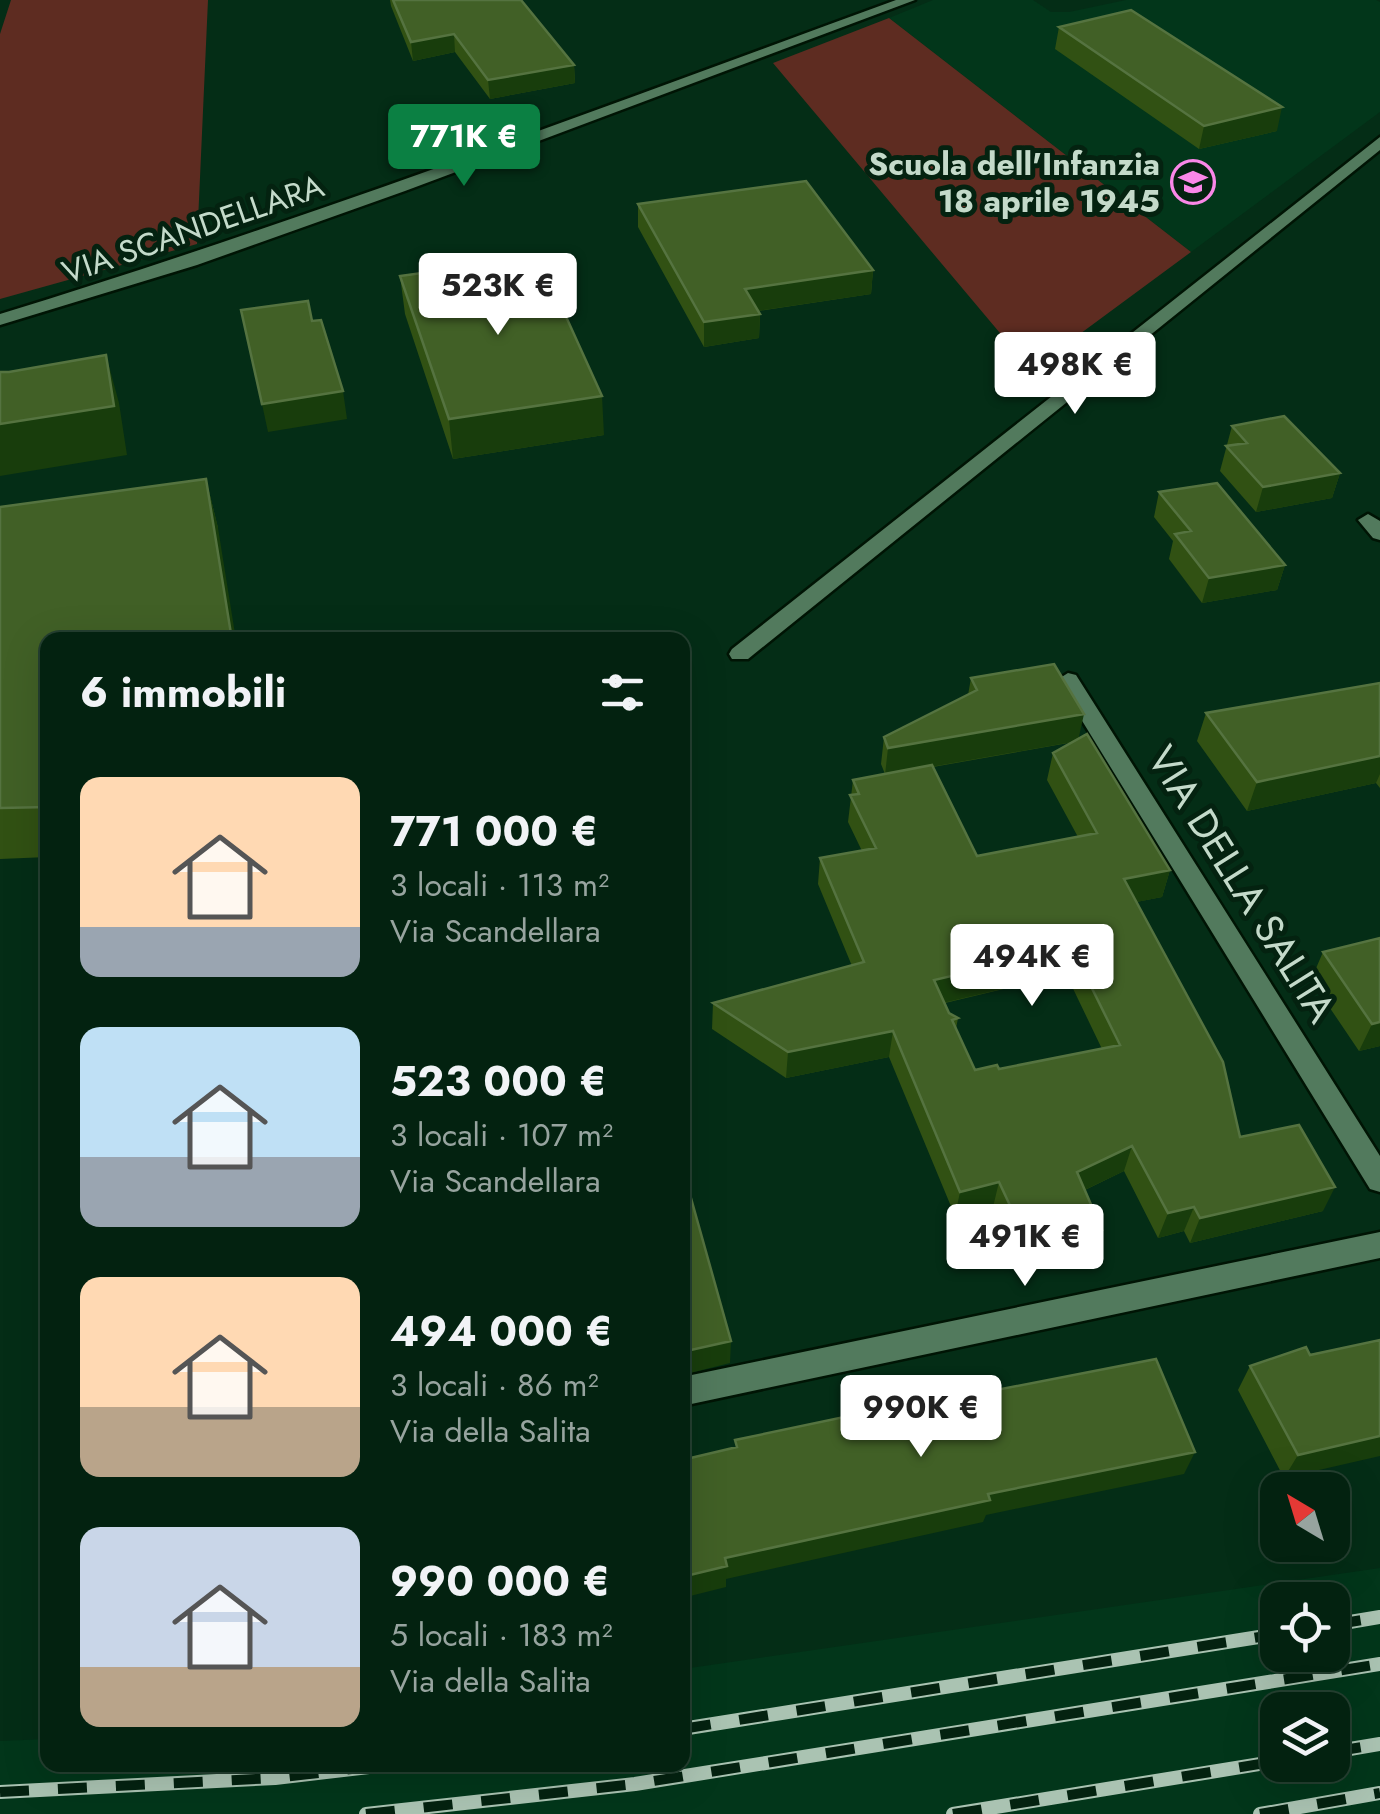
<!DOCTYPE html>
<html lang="it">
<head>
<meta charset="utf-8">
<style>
  body { margin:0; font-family:Jost,sans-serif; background:#0d2a19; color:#f1f3f6; height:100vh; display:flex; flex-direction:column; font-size:38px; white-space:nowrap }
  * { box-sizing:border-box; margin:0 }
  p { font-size:32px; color:#97a49f }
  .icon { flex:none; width:55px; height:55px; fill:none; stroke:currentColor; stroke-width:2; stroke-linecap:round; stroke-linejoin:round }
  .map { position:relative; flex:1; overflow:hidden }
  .drawer { position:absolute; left:40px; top:632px; width:650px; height:1140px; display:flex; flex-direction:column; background:#032210; border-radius:20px; box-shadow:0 10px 40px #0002,0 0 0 2px #243f30 }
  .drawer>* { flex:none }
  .needle { width:65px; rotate:322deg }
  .tools { position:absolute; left:1260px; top:1472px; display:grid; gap:20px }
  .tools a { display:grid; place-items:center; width:90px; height:90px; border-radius:20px; background:#032210; box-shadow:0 10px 40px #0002,0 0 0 2px #243f30; font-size:50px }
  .price { position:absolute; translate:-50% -85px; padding:0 22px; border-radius:10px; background:#fff; color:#222; font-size:32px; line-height:65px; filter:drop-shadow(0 2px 5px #0008) }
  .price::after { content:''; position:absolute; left:50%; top:60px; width:30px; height:22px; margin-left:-15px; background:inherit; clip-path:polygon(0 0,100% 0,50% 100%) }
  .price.on { background:#0b8043; color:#fff }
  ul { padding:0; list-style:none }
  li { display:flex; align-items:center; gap:30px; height:250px; padding:0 40px }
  li span { display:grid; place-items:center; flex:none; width:280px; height:200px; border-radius:20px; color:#555 }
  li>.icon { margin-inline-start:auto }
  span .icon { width:120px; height:120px; fill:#fffc; stroke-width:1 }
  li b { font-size:42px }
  h2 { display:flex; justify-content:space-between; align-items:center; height:120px; padding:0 40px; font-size:42px }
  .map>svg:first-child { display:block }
  .built { fill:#02361a; fill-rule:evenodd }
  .green { fill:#5e2c21 }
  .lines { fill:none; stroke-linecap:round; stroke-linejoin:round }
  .minor-casing { stroke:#001404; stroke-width:5 }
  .minor { fill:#527a5d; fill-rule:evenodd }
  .rail-casing { stroke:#aac3b2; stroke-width:14 }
  .rail { stroke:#042210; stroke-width:10; stroke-dasharray:29; stroke-linecap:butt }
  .wall { fill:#315113; fill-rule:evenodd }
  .shaded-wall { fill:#183d0c }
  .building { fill:#416026; stroke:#557340; stroke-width:2.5; fill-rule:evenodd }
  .labels { text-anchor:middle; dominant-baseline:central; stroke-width:10; stroke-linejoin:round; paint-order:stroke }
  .far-poi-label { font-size:32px; font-weight:bold; fill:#c4daca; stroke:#042210; text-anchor:end }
  .far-street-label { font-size:32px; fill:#c4daca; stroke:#042210 }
  .street-label { font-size:40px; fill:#c4daca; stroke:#042210 }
</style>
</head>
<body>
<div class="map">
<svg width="1380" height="1814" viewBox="0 0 1380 1814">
  <rect width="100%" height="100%" fill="#042d16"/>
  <path class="built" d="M933 0H1033L1051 12H1069L1126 0H1376L1380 2V112L1191 252 889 18Z
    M1380 1568V1814H0V1741L47 1739 48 1765H682L683 1669ZM1278 1600H1332V1655H1278ZM1278 1710H1332V1765H1278Z"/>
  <path class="green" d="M11 0H208L197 244 0 299V34Z
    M889 18 1191 252 1031 370 773 63Z"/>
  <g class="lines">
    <g class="minor-casing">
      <path id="minor" d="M896 0H915L405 191 197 265 0 325V314C303 221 598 109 896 0Z
        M1380 137V150L748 659H732L729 654 732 649Z
        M1368 514 1380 521V540L1373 538 1358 520Z
        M1068 673 1076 675 1380 1156V1192L1370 1189 1057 680Z
        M1380 1232V1258L682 1406V1377Z"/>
    </g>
    <use href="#minor" class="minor"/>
    <g class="rail-casing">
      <path id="rail" d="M1332 1625 1380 1617
        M682 1729 1278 1634
        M1332 1752 1380 1744
        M0 1792 275 1778 386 1765
        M366 1814 635 1784 1380 1664
        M953 1814 1278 1761
        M1260 1814 1380 1793"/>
    </g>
    <use href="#rail" class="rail"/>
  </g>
  <path class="wall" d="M390 0H521L574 65 575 83 490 99 455 52 413 61 391 6Z
    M1059 27 1277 131 1199 149 1055 49Z
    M638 204 873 270 871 294 758 311 760 314 759 338 704 347 638 227Z
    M400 276 604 435 453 459 405 314Z
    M1232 426 1340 473 1332 498 1256 512 1220 471Z
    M206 479 218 528 48 640V857L0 859V507Z
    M1159 492 1285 565 1277 590 1202 603 1169 559 1173 541 1154 517Z
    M971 678 1079 739 1170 870 1162 897 1136 902 1240 1137 1323 1211 1190 1243 1184 1231 1158 1238 1124 1171 1085 1190 1093 1255 1023 1273 993 1207 955 1216 889 1057 786 1078 712 1029 713 1003 852 966 818 884 820 858 862 851 848 822 853 780 885 774 881 764 884 737 968 695ZM1074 742 1053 753 1047 780 1078 837 977 856 933 767ZM1066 974 1102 1049 999 1069 975 1070 956 1029 958 1018 949 1013 945 1003Z
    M1380 683V788L1376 783 1247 811 1197 741 1206 713Z
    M1380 938V1046L1359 1051 1311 980 1323 952Z
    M1380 1340 1284 1478 1238 1390 1250 1366Z"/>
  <path class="shaded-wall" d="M454 34 455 52 413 61 411 42Z
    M574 65 575 83 490 99 488 80Z
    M1282 107 1277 131 1199 149 1204 126Z
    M873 270 871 294 744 313 745 289Z
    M760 314 759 338 704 347V322Z
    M106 355 119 403 127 455 0 476V424Z
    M343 391 347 419 268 432 262 404Z
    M602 396 604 435 453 459 449 419Z
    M1340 473 1332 498 1256 512 1263 487Z
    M206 479 218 528 236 640H232Z
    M1285 565 1277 590 1202 603 1209 578Z
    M1084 714 1078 741 885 775 888 748Z
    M1380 756V774L1376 783 1247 811 1257 782Z
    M1170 870 1162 897 1116 906 1124 879Z
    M1072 948 1066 974 930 1006 934 980Z
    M1380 1022V1046L1359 1051 1372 1024Z
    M893 1031 889 1057 786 1078 788 1052Z
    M1132 1146 1124 1171 1070 1197 1077 1172Z
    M999 1182 993 1207 955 1216 960 1192Z
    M1335 1187 1323 1211 1190 1243 1200 1218Z
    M1194 1207 1184 1231 1158 1238 1168 1213Z
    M1102 1230 1093 1255 1023 1273 1030 1248Z
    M731 1341 730 1363 682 1375V1352Z
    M1380 1436V1456L1284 1478 1298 1455Z
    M1195 1452 1184 1474 986 1515 983 1522 726 1579V1587L682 1598V1577L725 1558 988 1494Z"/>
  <path class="building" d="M393 0H521L574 65 488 80 454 34 411 42Z
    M1131 10 1282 107 1204 126 1059 27Z
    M806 181 873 270 745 289 760 314 704 322 638 204Z
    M539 257 602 396 449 419 400 276Z
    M308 301 312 321 321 320 343 391 262 404 241 310Z
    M106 355 114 406 0 424V372H9Z
    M1284 416 1340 473 1263 487 1226 446 1247 443 1232 426Z
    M206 479 232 640H48V807L0 808V507Z
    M1217 483 1285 565 1209 578 1175 534 1191 531 1159 492Z
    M1054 664 1084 714 888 748 884 737 977 690 971 678Z
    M1380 683V756L1257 782 1206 713Z
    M1087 734 1170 870 1124 879 1223 1062 1240 1137 1299 1125 1335 1187 1200 1218 1194 1207 1168 1213 1132 1146 1077 1172 1102 1230 1030 1248 999 1182 960 1192 893 1031 788 1052 713 1003 864 962 820 858 876 848 850 795 859 794 853 780 932 765 977 856 1097 833 1053 753ZM1072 948 1120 1045 999 1069 997 1065 975 1070 952 1020 958 1018 949 1013 934 980Z
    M1380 938V1022L1372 1024 1323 952Z
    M682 1166 731 1341 682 1352Z
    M1380 1340V1436L1298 1455 1250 1366 1306 1347 1310 1355Z
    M1156 1359 1195 1452 988 1494 990 1500 725 1558 727 1566 682 1577V1460L737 1447 735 1440 954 1394 955 1398Z"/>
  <defs>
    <g id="school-ring" transform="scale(2.25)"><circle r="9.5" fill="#042210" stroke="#fa87e8" stroke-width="1.5"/><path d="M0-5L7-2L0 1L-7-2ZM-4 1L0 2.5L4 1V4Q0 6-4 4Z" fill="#fa87e8"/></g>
  </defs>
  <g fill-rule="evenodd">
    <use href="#school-ring" x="1193" y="182"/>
  </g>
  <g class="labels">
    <g class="far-poi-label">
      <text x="1160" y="164">Scuola dell'Infanzia<tspan x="1160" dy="37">18 aprile 1945</tspan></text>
    </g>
    <g class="far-street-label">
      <text transform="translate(193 229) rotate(-19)">VIA SCANDELLARA</text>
    </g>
    <g class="street-label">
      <text transform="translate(1242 884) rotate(58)">VIA DELLA SALITA</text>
    </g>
  </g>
</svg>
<div class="tools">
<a><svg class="needle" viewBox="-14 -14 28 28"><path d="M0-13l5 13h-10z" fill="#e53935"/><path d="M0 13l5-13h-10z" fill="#97a49f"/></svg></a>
<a><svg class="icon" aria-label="locate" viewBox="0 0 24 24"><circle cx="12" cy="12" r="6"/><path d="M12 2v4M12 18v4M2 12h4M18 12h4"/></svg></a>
<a><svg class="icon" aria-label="layers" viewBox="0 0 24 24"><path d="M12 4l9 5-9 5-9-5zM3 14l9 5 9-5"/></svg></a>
</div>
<b class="price on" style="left:464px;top:189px">771K €</b>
<b class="price" style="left:498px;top:338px">523K €</b>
<b class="price" style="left:1075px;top:417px">498K €</b>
<b class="price" style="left:1032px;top:1009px">494K €</b>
<b class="price" style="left:1025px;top:1289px">491K €</b>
<b class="price" style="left:921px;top:1460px">990K €</b>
<section class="drawer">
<h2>6 immobili<svg class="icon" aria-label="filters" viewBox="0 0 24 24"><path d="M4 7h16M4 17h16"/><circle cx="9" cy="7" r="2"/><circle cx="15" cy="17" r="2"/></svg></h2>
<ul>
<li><span style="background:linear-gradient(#ffd9b3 75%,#9aa5b1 0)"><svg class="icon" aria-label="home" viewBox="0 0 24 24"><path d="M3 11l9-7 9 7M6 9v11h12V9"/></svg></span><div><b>771 000 €</b><p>3 locali · 113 m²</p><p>Via Scandellara</p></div></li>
<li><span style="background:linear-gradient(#bfe0f5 65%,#9aa5b1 0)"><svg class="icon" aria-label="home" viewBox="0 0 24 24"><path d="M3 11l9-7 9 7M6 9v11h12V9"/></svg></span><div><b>523 000 €</b><p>3 locali · 107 m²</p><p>Via Scandellara</p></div></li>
<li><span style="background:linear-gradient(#ffd9b3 65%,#b9a48a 0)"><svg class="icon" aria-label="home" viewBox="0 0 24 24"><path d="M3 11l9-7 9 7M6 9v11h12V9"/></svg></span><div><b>494 000 €</b><p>3 locali · 86 m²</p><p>Via della Salita</p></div></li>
<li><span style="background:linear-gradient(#c9d6e8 70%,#b9a48a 0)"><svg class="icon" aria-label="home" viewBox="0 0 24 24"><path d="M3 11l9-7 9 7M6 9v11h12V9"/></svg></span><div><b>990 000 €</b><p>5 locali · 183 m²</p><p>Via della Salita</p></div></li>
</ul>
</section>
</div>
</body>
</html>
